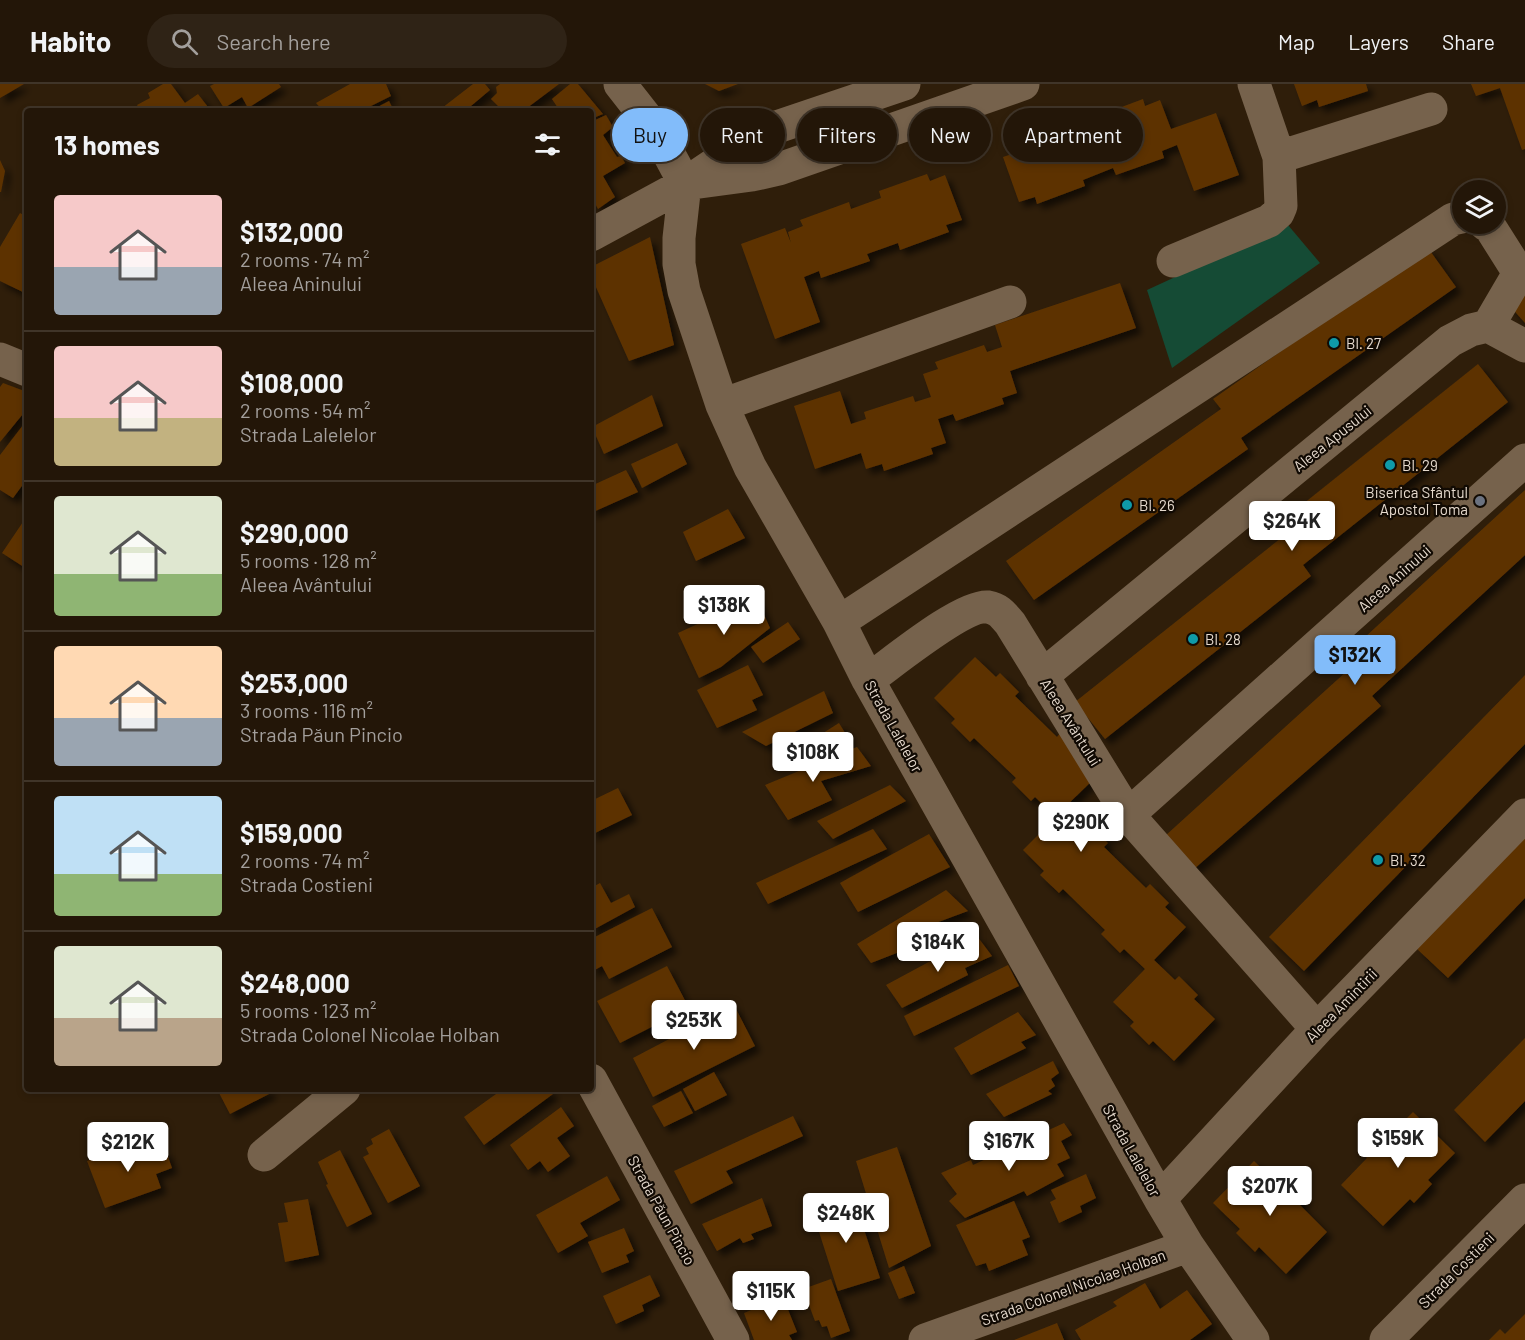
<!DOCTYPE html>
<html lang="en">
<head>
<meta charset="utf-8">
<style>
  body { margin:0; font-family:Barlow,sans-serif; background:#2f2316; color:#f1f3f6; height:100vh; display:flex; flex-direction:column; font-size:22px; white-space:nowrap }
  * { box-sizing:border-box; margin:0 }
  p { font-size:20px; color:#a39f9c }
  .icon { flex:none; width:33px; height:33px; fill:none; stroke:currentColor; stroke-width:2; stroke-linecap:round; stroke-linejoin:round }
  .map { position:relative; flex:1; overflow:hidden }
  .details { position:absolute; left:24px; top:24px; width:570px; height:984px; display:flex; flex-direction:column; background:#231608; border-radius:6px; box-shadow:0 3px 9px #0003,0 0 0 2px #403529 }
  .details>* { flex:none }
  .banner { position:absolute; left:612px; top:24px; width:570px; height:54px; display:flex; gap:12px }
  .tools { position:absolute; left:1452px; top:96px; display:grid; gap:12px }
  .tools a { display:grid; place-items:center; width:54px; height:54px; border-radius:50%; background:#231608; box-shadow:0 3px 9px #0003,0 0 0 2px #403529; font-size:30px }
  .price { position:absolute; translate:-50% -51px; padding:0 14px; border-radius:6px; background:#fff; color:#222; font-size:20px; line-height:39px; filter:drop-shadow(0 2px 3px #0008) }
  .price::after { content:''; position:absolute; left:50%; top:36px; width:18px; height:14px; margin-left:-9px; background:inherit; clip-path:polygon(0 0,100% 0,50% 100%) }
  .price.active { background:#82bcfa; color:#111 }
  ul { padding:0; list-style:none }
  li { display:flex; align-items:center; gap:18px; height:150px; padding:0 30px }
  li+li { border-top:2px solid #403529 }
  li span { display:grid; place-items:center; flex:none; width:168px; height:120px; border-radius:6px; color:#555 }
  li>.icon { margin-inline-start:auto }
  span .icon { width:72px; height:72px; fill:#fffc; stroke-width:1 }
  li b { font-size:26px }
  h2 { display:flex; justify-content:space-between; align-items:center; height:72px; padding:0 30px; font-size:26px }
  .tag { padding:0 21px; border-radius:27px; background:#231608; box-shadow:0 3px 9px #0003,0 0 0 2px #403529; font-size:21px; line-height:54px }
  .tag.active { background:#82bcfa; color:#111 }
  header { display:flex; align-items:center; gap:36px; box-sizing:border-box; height:84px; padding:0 30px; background:#231608; border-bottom:2px solid #403529 }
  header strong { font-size:28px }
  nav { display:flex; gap:33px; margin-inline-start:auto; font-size:21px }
  .search { width:420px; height:54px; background:#2f2316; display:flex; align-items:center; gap:15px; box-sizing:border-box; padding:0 21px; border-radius:33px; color:#a39f9c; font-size:22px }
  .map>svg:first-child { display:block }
  .green { fill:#154b35 }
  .building { fill:#5d3303; filter:url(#shadow) }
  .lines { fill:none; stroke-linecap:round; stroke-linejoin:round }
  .minor { stroke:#76624c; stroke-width:33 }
  .culture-dot { fill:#0f9aa8; stroke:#110a03; stroke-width:2 }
  .worship-dot { fill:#6b7280; stroke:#110a03; stroke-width:2 }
  .labels { text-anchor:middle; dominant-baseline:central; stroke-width:4.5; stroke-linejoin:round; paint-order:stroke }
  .poi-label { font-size:15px; fill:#e6dace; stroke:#110a03; text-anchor:start }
  .street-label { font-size:15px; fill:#e6dace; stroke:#110a03 }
</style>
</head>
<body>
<header>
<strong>Habito</strong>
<div class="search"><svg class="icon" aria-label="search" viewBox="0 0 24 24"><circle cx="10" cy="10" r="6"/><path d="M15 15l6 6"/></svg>Search here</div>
<nav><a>Map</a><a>Layers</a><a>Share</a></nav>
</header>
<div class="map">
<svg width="1525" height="1256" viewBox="0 0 1525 1256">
  <defs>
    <filter id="shadow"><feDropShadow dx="5.5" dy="5.5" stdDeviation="3" flood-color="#0009"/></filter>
  </defs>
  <rect width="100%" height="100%" fill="#2f1e0a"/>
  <path class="green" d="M1288 141 1320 179 1172 284 1147 206Z"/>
  <path class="building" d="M0 0H24L0 14Z
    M163 0H171L185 19 198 10 211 27H141L137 21 150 14 148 9Z
    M214 0H279L281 3 248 24 242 13 224 24 210 2Z
    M350 0H386L391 12 361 27H323L316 19Z
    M473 0H485L490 6 465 27H445L442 24Z
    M500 0H559L523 27H503L491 15 497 9 496 3Z
    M570 0H578L603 30 591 35V27H560L552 15Z
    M705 0H738L719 7Z
    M1294 0H1366L1368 7 1319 23 1317 16 1302 22Z
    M1471 0H1525V65L1522 66 1500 4 1476 12Z
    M1143 15 1145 22 1160 16 1171 45 1216 29 1239 91 1194 107 1177 61 1162 67 1164 74 1116 91 1113 84 1083 96 1085 102 1037 120 1035 113 1019 118 1003 73 1018 68 1016 61 1064 44 1066 51 1097 40 1095 33Z
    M389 17 394 27H370Z
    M606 31 613 43 603 51 617 73 621 72 625 79 603 92 615 113 598 125 591 112V38Z
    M0 76 5 87 1 108H0Z
    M927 90 930 97 945 91 962 136 946 141 949 148 900 166 898 159 867 170 870 177 821 194 819 187 804 193 820 238 775 255 741 160 785 144 791 159 788 148 803 142 800 136 849 118 851 125 881 114 879 107Z
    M20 129 27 133V210L0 197V163Z
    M650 153 674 261 629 277 591 192V183Z
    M1428 164 1456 203 1241 354 1248 365 1034 516 1006 477 1221 325 1213 315Z
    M1120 199 1136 244 1010 287 1017 309 1002 314 1004 320 956 337 953 330 938 335 946 359 931 364 933 370 884 387 882 380 866 385 861 369 815 385 794 322 840 307 851 340 866 335 864 328 913 312 915 318 931 313 923 290 938 285 935 278 984 261 987 268 1002 263 995 241Z
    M1525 207V239L1509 221Z
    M1478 280 1508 318 1303 481 1311 492 1105 655 1075 618 1281 454 1273 444Z
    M3 299 27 308V325L0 358V303Z
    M652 311 663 342 604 370 592 343Z
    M27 336V395L13 414 0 406V371Z
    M677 359 687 380 642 404 631 380Z
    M626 386 638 408 591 429V402Z
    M1525 406V471L1372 612 1381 622 1194 785 1165 752 1348 586 1339 577Z
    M728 425 745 454 696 477 683 448Z
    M27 432V485L2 469Z
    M756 513 770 544 721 583 699 594 678 549Z
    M788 538 800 555 763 579 751 563Z
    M975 573 996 593 1000 589 1019 608 1015 612 1057 653 1061 648 1097 692 1064 724 1085 745 1089 741 1108 759 1104 763 1146 804 1150 800 1169 819 1165 823 1186 843 1154 876 1175 896 1179 892 1198 911 1194 915 1215 935 1174 977 1153 957 1149 961 1130 942 1134 938 1113 918 1145 885 1124 865 1120 869 1101 850 1105 846 1063 805 1059 809 1040 791 1044 787 1023 766 1056 733 1035 713 1031 717 1012 698 1016 694 974 654 970 658 951 639 955 635 934 614Z
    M748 581 763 611 752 616 757 626 717 644 697 606Z
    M1525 591V660L1304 887 1269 853Z
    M824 607 833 629 766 662 742 648Z
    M839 639 850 657 820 672 809 658Z
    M857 663 871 682 821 697 832 716 788 736 765 701Z
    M890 701 906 717 833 755 817 737Z
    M618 704 632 731 591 751V717Z
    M873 745 887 765 768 820 756 799Z
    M929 750 950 783 858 828 840 799Z
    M1525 750V814L1448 894 1416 864Z
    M600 799 611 819 629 810 635 823 591 847V804Z
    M946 806 968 827 933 840 938 847 920 853 925 858 871 879 857 860Z
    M652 824 672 863 609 895 602 882 591 888V855Z
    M977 852 992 872 965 884 968 891 902 924 886 901Z
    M1008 881 1019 902 914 952 904 932Z
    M667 882 689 924 620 959 597 917Z
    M734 921 755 962 653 1013 633 974Z
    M1018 928 1036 951 1021 958 1026 964 971 991 954 964Z
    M1525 954V1017L1485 1058 1454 1026Z
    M1053 977 1059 989 1051 995 1055 1002 1048 1007 1052 1010 1004 1033 986 1010Z
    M714 988 727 1011 695 1027 683 1005Z
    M217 1005H269L271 1009 230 1030Z
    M503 1005H549L553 1010 484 1061 464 1033Z
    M681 1007 693 1029 664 1043 652 1022Z
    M561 1023 574 1042 557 1054 570 1072 548 1088 540 1077 528 1086 510 1061Z
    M1413 1028 1455 1069 1428 1096 1432 1100 1414 1119 1410 1115 1383 1142 1341 1101 1367 1074 1363 1070 1382 1051 1386 1055Z
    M793 1032 803 1052 726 1087 733 1099 691 1120 674 1087Z
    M1064 1039 1072 1051 1061 1057 1070 1074 1057 1080 1064 1092 1027 1112 1024 1107 965 1134 949 1117 957 1110 941 1089 971 1076 973 1081Z
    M389 1045 420 1102 388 1119 363 1073 369 1070 366 1064 373 1060 371 1055Z
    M137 1059 138 1064 149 1060 154 1072 166 1067 172 1084 156 1090 161 1104 105 1124 87 1077Z
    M897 1063 931 1162 889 1184 856 1077Z
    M340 1066 372 1130 347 1143 326 1101 328 1100 318 1078Z
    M1254 1077 1281 1103 1285 1099 1304 1117 1300 1121 1327 1148 1286 1190 1259 1163 1255 1168 1236 1149 1240 1145 1213 1119Z
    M1086 1090 1096 1114 1080 1122 1082 1128 1059 1139 1050 1118 1056 1115 1051 1106Z
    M607 1092 620 1116 580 1139 588 1152 558 1169 536 1131Z
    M853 1112 880 1194 838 1207 812 1126Z
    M762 1114 772 1142 751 1150 754 1155 743 1159 740 1154 717 1167 702 1140Z
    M308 1115 319 1171 285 1178 278 1139 288 1138 284 1119Z
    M1014 1117 1030 1153 1022 1156 1028 1171 989 1187 986 1179 976 1182 956 1141Z
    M624 1144 634 1167 626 1171 629 1178 602 1189 588 1158Z
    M904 1182 915 1209 899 1215 888 1189Z
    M650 1191 660 1212 642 1221 644 1227 616 1240 603 1212Z
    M831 1195 850 1247 831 1254 827 1242 822 1243 819 1236 815 1237 803 1205Z
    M1145 1199 1160 1225 1187 1206 1212 1240 1190 1256H1081L1075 1246 1117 1222 1113 1218Z
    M783 1213 797 1248 789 1251 792 1256H754L744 1229Z
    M1525 1230V1256H1489L1500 1245 1505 1250Z
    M1057 1239 1064 1256H1014Z"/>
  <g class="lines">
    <path class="minor" d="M620 0 656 46 685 100 679 154V180L684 207 722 321 750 383 839 538 868 596 1160 1115 1188 1162 1253 1256
      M1254 0 1279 73
      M685 100 752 91 779 85 1023 0
      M1485 140 1490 143 1519 189 1488 242
      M591 151 685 100 762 48 904 0
      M1173 177 1269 137 1278 129 1281 122 1279 73 1431 25
      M1488 242 1525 262
      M0 275 27 286
      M722 321 1010 218
      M839 538 1453 135 1462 133
      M1042 592 1450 257 1471 246 1488 242
      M868 596C891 580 963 520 988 523 999 525 1003 531 1010 539L1128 731 1317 945
      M1128 731 1525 376
      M591 996 733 1256
      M264 1071 344 1005
      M1160 1115 1317 945 1525 731
      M925 1256 1188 1162
      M1386 1256 1525 1116"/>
  </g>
  <g class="culture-dot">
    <circle cx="1334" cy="259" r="6"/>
    <circle cx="1390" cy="381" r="6"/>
    <circle cx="1127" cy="421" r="6"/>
    <circle cx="1193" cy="555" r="6"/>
    <circle cx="1378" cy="776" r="6"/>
  </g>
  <circle class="worship-dot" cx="1480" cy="417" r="6"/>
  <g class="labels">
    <g class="poi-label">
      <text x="1346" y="259">Bl. 27</text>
      <text x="1402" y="381">Bl. 29</text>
      <text x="1468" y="408" text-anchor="end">Biserica Sfântul<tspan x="1468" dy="17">Apostol Toma</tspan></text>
      <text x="1139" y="421">Bl. 26</text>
      <text x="1205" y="555">Bl. 28</text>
      <text x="1390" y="776">Bl. 32</text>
    </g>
    <g class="street-label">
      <text transform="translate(1332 354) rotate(-39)">Aleea Apusului</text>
      <text transform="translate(1394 494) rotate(-42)">Aleea Aninului</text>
      <text transform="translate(1071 638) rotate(58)">Aleea Avântului</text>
      <text transform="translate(894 642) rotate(61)">Strada Lalelelor</text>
      <text transform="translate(1341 921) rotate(-46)">Aleea Amintirii</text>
      <text transform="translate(1132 1066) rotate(61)">Strada Lalelelor</text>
      <text transform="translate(662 1126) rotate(61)">Strada Păun Pincio</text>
      <text transform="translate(1456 1186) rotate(-45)">Strada Costieni</text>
      <text transform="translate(1073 1203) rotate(-20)">Strada Colonel Nicolae Holban</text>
    </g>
  </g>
</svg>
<div class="tools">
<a><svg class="icon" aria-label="layers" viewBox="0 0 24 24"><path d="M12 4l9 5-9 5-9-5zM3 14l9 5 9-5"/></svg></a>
</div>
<b class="price" style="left:1292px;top:468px">$264K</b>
<b class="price" style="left:724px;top:552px">$138K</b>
<b class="price active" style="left:1355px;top:602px">$132K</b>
<b class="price" style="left:813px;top:699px">$108K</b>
<b class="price" style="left:1081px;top:769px">$290K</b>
<b class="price" style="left:938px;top:889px">$184K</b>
<b class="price" style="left:694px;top:967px">$253K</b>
<b class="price" style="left:1398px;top:1085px">$159K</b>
<b class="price" style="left:1009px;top:1088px">$167K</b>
<b class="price" style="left:128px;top:1089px">$212K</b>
<b class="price" style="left:1270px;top:1133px">$207K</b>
<b class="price" style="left:846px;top:1160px">$248K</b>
<b class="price" style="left:771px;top:1238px">$115K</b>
<div class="banner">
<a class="tag active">Buy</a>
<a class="tag">Rent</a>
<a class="tag">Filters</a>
<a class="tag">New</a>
<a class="tag">Apartment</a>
</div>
<section class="details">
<h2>13 homes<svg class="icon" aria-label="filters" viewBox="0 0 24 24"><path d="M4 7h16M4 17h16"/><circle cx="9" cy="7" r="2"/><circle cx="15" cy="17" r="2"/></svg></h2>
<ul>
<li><span style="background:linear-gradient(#f6c9c9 60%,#9aa5b1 0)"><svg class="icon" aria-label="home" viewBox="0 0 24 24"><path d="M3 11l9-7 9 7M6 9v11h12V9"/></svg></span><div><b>$132,000</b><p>2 rooms · 74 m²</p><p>Aleea Aninului</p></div></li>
<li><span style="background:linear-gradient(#f6c9c9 60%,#c2b280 0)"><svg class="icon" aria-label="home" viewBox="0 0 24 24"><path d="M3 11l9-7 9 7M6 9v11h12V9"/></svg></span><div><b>$108,000</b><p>2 rooms · 54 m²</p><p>Strada Lalelelor</p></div></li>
<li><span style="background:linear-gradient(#dfe7d0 65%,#8fb573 0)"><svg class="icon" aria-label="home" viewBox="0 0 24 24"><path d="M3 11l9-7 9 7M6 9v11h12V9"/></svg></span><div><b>$290,000</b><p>5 rooms · 128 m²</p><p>Aleea Avântului</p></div></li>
<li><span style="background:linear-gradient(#ffd9b3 60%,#9aa5b1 0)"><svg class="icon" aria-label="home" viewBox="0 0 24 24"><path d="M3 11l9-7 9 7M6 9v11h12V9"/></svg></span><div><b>$253,000</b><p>3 rooms · 116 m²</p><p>Strada Păun Pincio</p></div></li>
<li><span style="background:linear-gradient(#bfe0f5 65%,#8fb573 0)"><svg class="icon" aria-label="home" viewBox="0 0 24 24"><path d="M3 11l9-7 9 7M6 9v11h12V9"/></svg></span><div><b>$159,000</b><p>2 rooms · 74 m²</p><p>Strada Costieni</p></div></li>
<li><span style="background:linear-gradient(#dfe7d0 60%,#b9a48a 0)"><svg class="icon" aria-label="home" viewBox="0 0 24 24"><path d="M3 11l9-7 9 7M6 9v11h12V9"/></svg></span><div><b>$248,000</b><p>5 rooms · 123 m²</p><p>Strada Colonel Nicolae Holban</p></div></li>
</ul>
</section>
</div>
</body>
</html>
